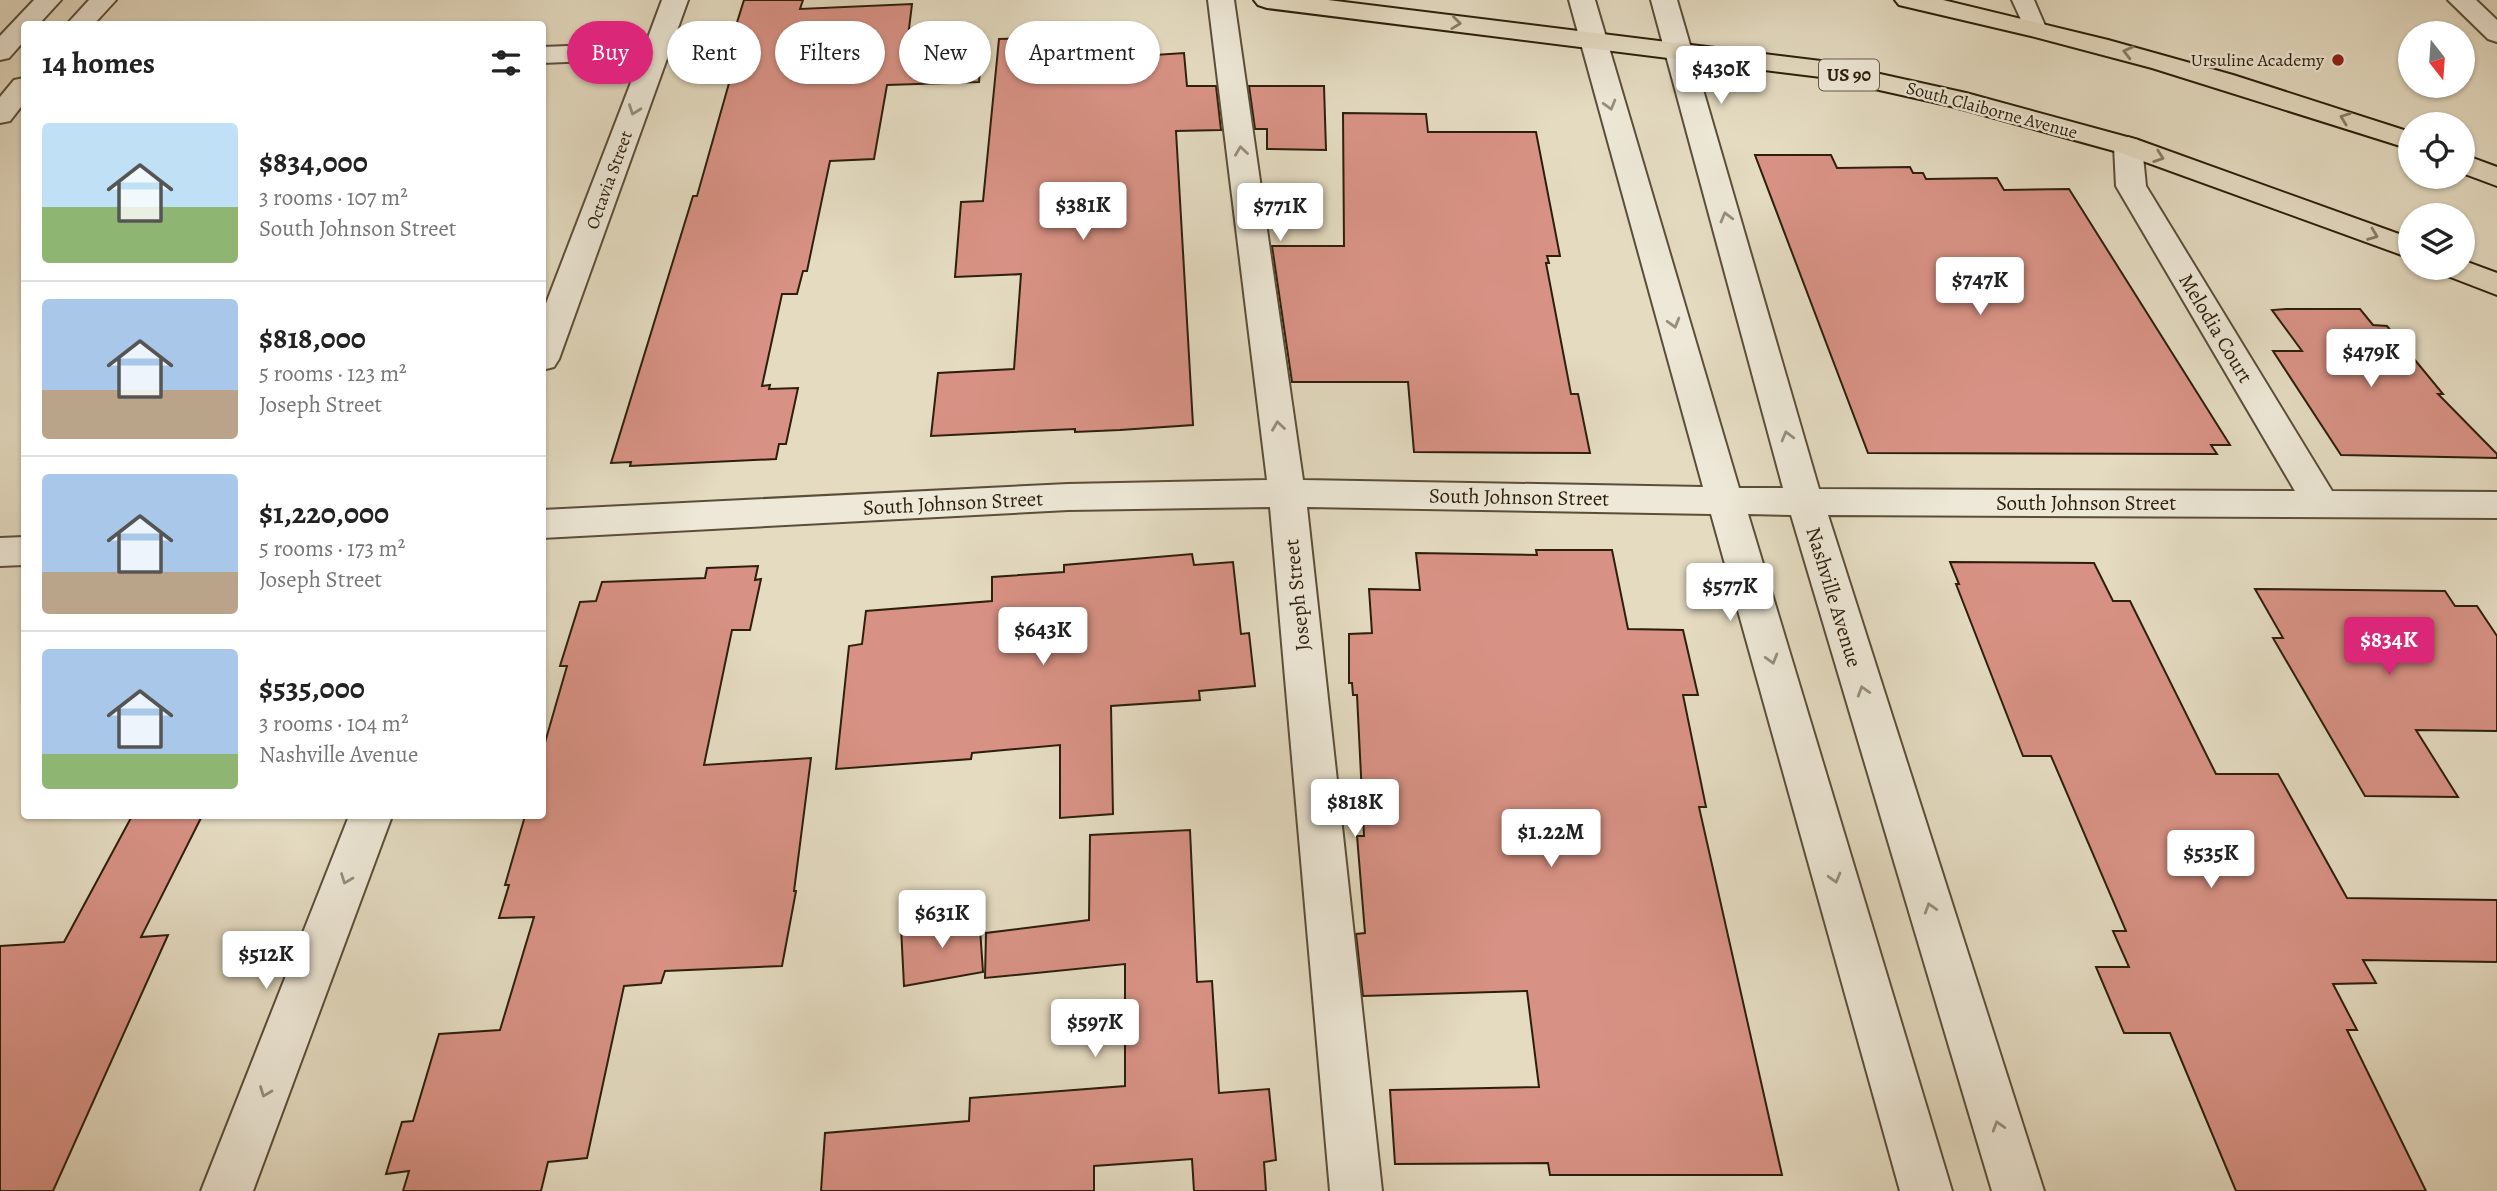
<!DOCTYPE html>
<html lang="en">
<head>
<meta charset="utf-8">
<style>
  body { margin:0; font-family:Alegreya,serif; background:#f6f6f6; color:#222; height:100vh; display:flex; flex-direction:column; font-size:26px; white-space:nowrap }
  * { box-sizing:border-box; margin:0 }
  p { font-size:23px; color:#767676 }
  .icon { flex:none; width:38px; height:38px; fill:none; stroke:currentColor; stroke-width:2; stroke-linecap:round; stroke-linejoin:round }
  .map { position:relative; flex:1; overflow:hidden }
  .sheet { position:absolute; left:21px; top:21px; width:525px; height:798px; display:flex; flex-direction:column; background:#fff; border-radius:7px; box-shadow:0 2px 5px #0004 }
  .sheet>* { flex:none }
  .top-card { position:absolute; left:567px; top:21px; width:665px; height:63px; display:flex; gap:14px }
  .needle { width:46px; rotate:163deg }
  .tools { position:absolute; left:2398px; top:21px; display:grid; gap:14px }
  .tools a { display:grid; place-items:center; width:77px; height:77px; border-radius:50%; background:#fff; box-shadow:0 2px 5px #0004; font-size:35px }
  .price { position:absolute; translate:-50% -60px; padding:0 16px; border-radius:7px; background:#fff; color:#222; font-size:23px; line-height:46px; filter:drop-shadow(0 2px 4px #0008) }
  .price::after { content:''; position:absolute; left:50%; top:42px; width:21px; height:16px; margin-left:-10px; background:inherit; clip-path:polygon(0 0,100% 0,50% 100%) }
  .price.selected { background:#db2777; color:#fff }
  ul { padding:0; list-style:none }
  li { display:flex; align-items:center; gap:21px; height:175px; padding:0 21px }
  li+li { border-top:2px solid #e0e0e0 }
  li span { display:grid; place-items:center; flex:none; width:196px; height:140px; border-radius:7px; color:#555 }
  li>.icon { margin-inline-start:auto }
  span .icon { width:84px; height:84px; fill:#fffc; stroke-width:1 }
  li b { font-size:30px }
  h2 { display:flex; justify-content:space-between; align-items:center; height:84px; padding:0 21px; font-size:30px }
  .tag { padding:0 24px; border-radius:32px; background:#fff; box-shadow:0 2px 5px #0004; font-size:24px; line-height:63px }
  .tag.selected { background:#db2777; color:#fff }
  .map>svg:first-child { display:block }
  .building { fill:#d89285; stroke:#2d1f0c; stroke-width:2 }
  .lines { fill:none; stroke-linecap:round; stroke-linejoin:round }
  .service-casing { stroke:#5b4e39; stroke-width:4 }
  .minor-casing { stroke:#5b4e39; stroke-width:4 }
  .primary-casing { stroke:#2d1f0c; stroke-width:4 }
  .service { fill:#ede8d7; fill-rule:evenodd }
  .minor { fill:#ede8d7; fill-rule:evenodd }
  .primary { fill:#e4dbc1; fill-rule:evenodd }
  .oneway { stroke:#887d66 }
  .oneway2 { stroke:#978e7c }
  .poi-dot { fill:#8f2418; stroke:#ede8d7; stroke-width:2.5 }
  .labels { text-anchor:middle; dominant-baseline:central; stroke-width:5; stroke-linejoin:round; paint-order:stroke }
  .far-poi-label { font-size:18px; fill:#2d1f0c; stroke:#ede8d7; text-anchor:end }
  .far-street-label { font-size:18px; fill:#2d1f0c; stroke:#ede8d7 }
  .shield { fill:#ede8d7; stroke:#675b49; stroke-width:2 }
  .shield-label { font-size:19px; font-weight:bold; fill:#2d1f0c }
  .street-label { font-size:21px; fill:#2d1f0c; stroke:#ede8d7 }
</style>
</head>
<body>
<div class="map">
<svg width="2497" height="1191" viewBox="0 0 2497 1191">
  <rect width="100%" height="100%" fill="#e4dbc1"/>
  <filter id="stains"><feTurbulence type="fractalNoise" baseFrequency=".00286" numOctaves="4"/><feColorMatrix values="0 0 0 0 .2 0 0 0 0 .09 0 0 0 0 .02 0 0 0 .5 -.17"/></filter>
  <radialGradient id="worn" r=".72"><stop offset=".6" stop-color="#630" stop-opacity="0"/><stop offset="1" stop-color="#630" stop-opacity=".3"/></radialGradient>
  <path class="building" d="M744 0H803L800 9 912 4 908 37 983 34 979 82 887 85 874 159 830 161 807 271H803L797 294H782L762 386 770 385 769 389 798 388 786 444H779L776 459 630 466 631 462 611 463 693 196H697L739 48H729Z
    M1069 37V41H1092L1091 51 1155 48V55L1184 53 1187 86H1216L1221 130 1176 131 1193 425 1120 430 1075 432V429L931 436 938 373 1014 369 1021 274 955 277 961 202 983 201 999 39Z
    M1249 86H1324L1326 150 1267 149V129H1255Z
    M1343 113 1426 114 1428 132H1536L1560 256H1547L1549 263H1546L1571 394H1578L1590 453 1414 452 1408 382H1292L1272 246H1344Z
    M1755 155H1831L1837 168 1910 167 1913 173H1923L1926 179 1997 178 2004 190 2069 189 2230 445H2211L2217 454 1868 453Z
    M2286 309H2360L2373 325 2387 326 2443 394H2438L2497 454V458L2341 455 2273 351H2302L2272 310Z
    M1536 550H1612L1628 629 1683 630 1698 695H1683L1706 807H1699L1782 1175H1550L1548 1163 1395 1164 1390 1090 1539 1087 1527 991 1363 996 1356 934 1365 933 1357 836H1364L1357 695H1353L1352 683H1349V634L1372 633 1369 589 1420 590 1416 553 1537 555Z
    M1192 554 1194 565 1233 562 1241 634 1249 633 1255 686 1199 691 1200 700 1111 706 1113 814 1060 818V745L972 753 971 759 836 769 849 646 862 644 866 611 992 601V577L1064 572V565Z
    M1950 562 2094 563 2113 601H2130L2216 774H2278L2347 898 2497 900V962L2363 960 2376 983 2333 984 2357 1030H2347L2426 1191H2236L2170 1033H2124L2096 967H2129L2113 931H2126L2051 756H2023L1956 584H1959Z
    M758 566 755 580 761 579 750 630H732L704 765 811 758 794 891H796L782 966 665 971 661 983 624 986 587 1158 548 1162 541 1191H403L409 1171 386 1174 402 1122 413 1121 439 1034 500 1030 534 917 499 918 509 885H505L525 816H542V753L567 666H560L580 602 596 601 602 582 705 578 707 568Z
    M2255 589 2445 591 2455 606H2477L2497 636V731L2416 730 2458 797 2365 796 2273 638H2283Z
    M132 816H202L141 937 168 935 53 1191H0V946L64 942Z
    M1190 830 1197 982 1212 981 1219 1093 1269 1089 1276 1160 1264 1162 1266 1191H1194L1192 1159 1094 1166V1191H821L825 1133 969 1121 970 1098 1125 1086V964L985 978 986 933 1089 920 1090 835Z
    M979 914 983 972 904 986 901 927Z"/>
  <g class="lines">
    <g class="service-casing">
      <path id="service" d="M2012 0H2034L2046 28 2043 33H2027Z"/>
    </g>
    <g class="minor-casing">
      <path id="minor" d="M34 0H61L39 24H24V41L9 58 0 60V36Z
        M89 0H116L94 24H67Z
        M662 0H688L559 359 554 367 542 370V314L640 59 542 63V47L646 43Z
        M1208 0H1234L1303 480 1703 487 1569 0H1595L1739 488H1783L1651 0H1677L1819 489 2295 491 2116 186 2114 146 2118 140 2128 137 2138 140 2142 146 2146 186 2332 491 2497 492V518L1828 515 2044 1191H1992L1791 515 1748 514 1952 1191H1900L1711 514 1307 507 1382 1191H1330L1270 507 1068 510 542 538V510L1068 484 1267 480Z
        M2448 0H2476L2497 20V42L2488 39Z
        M24 78V103L10 121 0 123V97L14 80Z
        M24 537V565L0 566V538Z
        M349 816H392L253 1191H201Z"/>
    </g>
    <g class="primary-casing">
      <path id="primary" d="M1254 0H1328L1821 61 1966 93 2138 140 2410 238V258L2118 152 1951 106 1821 77 1267 8 1258 5Z
        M1895 0H1943L2108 40 2233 75 2410 132V149L2152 68 2031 36 1899 5Z
        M2462 154 2497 167V186L2462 173Z
        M2462 260 2497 273V295L2445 275 2440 268H2462Z"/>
    </g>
    <use href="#service" class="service"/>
    <use href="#minor" class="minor"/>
    <use href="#primary" class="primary"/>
  </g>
  <defs><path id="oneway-chevron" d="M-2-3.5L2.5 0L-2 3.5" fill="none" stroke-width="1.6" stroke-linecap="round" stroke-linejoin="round" transform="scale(1.75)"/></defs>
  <g class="oneway">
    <use href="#oneway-chevron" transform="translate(1456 23) rotate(7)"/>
    <use href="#oneway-chevron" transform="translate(2128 52) rotate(-166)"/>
    <use href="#oneway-chevron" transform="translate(2345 118) rotate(-160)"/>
    <use href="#oneway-chevron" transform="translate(2159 157) rotate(19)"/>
    <use href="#oneway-chevron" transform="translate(2373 235) rotate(21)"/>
  </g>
  <g class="oneway2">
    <use href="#oneway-chevron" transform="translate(1610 105) rotate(74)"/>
    <use href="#oneway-chevron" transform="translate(634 110) rotate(110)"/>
    <use href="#oneway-chevron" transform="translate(1241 151) rotate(-98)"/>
    <use href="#oneway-chevron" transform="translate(1726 217) rotate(-105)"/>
    <use href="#oneway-chevron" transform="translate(1674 323) rotate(74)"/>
    <use href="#oneway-chevron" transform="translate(1278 426) rotate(-98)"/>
    <use href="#oneway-chevron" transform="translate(1787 436) rotate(-105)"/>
    <use href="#oneway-chevron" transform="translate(1772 659) rotate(74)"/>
    <use href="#oneway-chevron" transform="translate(1863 691) rotate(-107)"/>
    <use href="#oneway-chevron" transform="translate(1835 878) rotate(74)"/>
    <use href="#oneway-chevron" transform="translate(346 879) rotate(111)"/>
    <use href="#oneway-chevron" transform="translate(1930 908) rotate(-107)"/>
    <use href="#oneway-chevron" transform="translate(265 1092) rotate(111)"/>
    <use href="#oneway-chevron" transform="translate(1998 1126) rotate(-107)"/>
  </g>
  <circle class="poi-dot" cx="2338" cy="60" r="7"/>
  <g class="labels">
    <g class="far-poi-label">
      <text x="2324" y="60">Ursuline Academy</text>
    </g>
    <g class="far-street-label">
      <text transform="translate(1992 110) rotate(15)">South Claiborne Avenue</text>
      <text transform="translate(609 180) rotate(-70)">Octavia Street</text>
    </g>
    <rect class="shield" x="1819" y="59.5" width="60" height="31" rx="5"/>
    <g class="shield-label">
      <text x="1849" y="75">US 90</text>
    </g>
    <g class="street-label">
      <text transform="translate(2216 328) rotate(59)">Melodia Court</text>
      <text transform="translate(1519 497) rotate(1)">South Johnson Street</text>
      <text transform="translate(953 503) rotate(-3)">South Johnson Street</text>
      <text x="2086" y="503">South Johnson Street</text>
      <text transform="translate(1297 595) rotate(-96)">Joseph Street</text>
      <text transform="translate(1834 597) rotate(73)">Nashville Avenue</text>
    </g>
  </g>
  <rect width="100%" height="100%" filter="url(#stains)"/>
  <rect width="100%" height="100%" fill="url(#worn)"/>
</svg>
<div class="tools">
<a><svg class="needle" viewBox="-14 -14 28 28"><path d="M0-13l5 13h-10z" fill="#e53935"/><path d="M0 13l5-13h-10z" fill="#767676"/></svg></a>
<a><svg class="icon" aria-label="locate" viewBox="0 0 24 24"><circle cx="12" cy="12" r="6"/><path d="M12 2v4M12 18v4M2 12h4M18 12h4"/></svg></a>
<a><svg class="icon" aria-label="layers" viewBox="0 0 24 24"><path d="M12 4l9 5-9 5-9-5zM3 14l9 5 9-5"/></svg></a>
</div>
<b class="price" style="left:1721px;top:106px">$430K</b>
<b class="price" style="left:1083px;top:242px">$381K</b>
<b class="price" style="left:1280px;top:243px">$771K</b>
<b class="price" style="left:1980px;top:317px">$747K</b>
<b class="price" style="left:2371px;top:389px">$479K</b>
<b class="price" style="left:1730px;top:623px">$577K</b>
<b class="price" style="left:1043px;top:667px">$643K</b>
<b class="price selected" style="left:2389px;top:677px">$834K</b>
<b class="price" style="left:1355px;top:839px">$818K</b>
<b class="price" style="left:1551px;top:869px">$1.22M</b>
<b class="price" style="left:2211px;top:890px">$535K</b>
<b class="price" style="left:942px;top:950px">$631K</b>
<b class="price" style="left:266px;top:991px">$512K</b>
<b class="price" style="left:1095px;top:1059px">$597K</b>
<div class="top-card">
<a class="tag selected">Buy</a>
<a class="tag">Rent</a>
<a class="tag">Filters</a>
<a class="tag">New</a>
<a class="tag">Apartment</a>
</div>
<section class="sheet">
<h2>14 homes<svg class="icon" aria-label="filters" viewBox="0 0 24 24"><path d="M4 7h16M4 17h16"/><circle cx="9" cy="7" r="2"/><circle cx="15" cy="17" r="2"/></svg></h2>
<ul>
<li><span style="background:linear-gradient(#bfe0f5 60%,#8fb573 0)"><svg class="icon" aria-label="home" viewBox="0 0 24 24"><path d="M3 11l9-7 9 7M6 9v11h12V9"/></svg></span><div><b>$834,000</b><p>3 rooms · 107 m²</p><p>South Johnson Street</p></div></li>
<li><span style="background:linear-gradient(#a9c7e8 65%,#b9a48a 0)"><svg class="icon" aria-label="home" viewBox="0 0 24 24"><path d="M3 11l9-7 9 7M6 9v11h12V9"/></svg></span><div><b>$818,000</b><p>5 rooms · 123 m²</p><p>Joseph Street</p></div></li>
<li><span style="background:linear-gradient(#a9c7e8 70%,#b9a48a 0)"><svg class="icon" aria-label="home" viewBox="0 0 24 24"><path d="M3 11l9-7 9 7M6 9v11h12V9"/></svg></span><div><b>$1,220,000</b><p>5 rooms · 173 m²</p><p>Joseph Street</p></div></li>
<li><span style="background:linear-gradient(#a9c7e8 75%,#8fb573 0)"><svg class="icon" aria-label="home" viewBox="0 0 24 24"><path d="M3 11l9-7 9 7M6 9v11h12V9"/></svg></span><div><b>$535,000</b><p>3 rooms · 104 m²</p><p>Nashville Avenue</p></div></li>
</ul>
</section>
</div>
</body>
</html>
